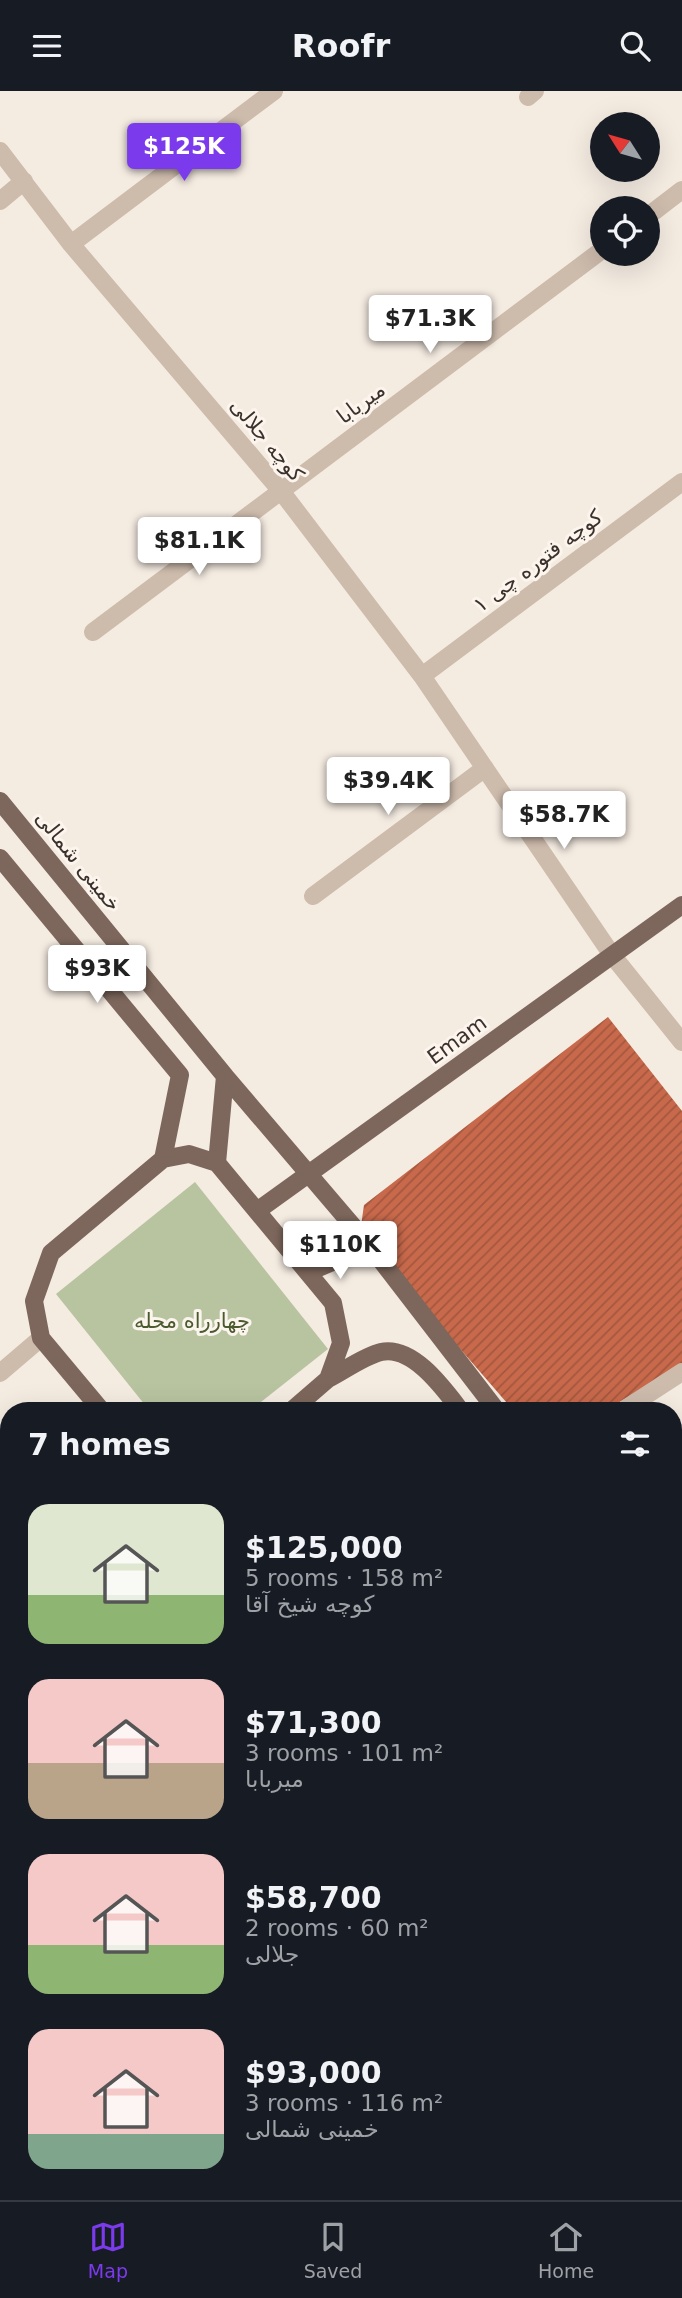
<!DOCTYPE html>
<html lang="en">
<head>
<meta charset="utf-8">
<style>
  body { margin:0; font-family:"DejaVu Sans",Cairo,sans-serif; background:#242831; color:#f1f3f6; height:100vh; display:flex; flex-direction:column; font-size:26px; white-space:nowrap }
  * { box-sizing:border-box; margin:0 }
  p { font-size:23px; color:#9ea1a6 }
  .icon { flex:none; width:38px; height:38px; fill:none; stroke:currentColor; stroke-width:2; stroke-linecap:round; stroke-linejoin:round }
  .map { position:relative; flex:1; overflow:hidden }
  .side { position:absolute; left:0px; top:1311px; width:682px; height:800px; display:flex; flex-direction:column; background:#171b24; border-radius:28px 28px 0 0; box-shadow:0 7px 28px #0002 }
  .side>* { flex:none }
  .needle { width:46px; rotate:307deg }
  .tools { position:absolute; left:590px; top:21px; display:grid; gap:14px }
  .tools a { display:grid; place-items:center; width:70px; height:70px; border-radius:50%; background:#171b24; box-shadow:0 7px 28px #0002; font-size:35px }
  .price { position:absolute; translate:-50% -60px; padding:0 16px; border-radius:7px; background:#fff; color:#222; font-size:23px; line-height:46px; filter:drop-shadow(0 2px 4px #0008) }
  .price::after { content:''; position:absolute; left:50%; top:42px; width:21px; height:16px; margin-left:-10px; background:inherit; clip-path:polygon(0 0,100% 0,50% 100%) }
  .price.selected { background:#7c3aed; color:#fff }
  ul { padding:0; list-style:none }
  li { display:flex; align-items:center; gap:21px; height:175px; padding:0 28px }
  li span { display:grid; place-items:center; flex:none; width:196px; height:140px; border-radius:21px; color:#555 }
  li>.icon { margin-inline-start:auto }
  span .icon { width:84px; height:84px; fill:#fffc; stroke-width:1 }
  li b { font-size:30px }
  h2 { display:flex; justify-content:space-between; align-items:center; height:84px; padding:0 28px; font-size:30px }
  header { display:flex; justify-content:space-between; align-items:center; height:91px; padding:0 28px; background:#171b24; font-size:32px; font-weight:600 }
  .dock { display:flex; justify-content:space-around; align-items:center; height:98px; border-top:2px solid #363941; background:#171b24; font-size:19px; color:#9ea1a6 }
  .dock a { display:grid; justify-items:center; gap:4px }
  .dock .selected { color:#7c3aed }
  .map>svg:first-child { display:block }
  .park { fill:#b8c4a0 }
  .building { fill:url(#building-hatch) }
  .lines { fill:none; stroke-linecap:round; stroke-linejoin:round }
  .minor { stroke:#cdbbac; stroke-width:18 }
  .major { stroke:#7d675c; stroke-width:18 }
  .labels { text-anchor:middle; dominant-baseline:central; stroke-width:6; stroke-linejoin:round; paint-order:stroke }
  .street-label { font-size:21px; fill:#3b302b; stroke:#fbf5ee }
  .park-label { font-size:21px; fill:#4a5a2e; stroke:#fbf5ee }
</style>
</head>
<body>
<header><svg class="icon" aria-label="menu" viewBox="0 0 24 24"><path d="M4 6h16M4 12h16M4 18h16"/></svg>Roofr<svg class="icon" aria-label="search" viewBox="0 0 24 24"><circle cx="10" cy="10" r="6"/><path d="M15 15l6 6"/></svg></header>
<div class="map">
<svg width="682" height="2109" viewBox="0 0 682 2109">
  <defs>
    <pattern id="building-hatch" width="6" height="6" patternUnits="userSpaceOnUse" patternTransform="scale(1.75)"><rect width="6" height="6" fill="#c8694b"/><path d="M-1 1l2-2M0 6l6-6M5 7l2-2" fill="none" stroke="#a4573f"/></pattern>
  </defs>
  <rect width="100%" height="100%" fill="#f4ebe1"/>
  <path class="park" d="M195 1091 328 1258 251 1319H149L56 1203Z"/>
  <path class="building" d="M608 926 682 1020V1273L605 1320H514L360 1142 364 1114Z
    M0 1423 9 1430V1490L0 1503Z"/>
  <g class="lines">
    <path class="minor" d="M528 6 535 0
      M0 60 71 153 281 400 422 585 612 864 682 951
      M0 110 24 90
      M648 125 682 99
      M71 153 274 0
      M93 541 602 159
      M422 585 682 391
      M313 805 485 677
      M0 1282 41 1247
      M622 1320 682 1281
      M674 1769 682 1757
      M0 1836 9 1747
      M440 2109 445 2102"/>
    <path class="major" d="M0 710 225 985 217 1072
      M0 767 180 984 163 1068
      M225 985 370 1155 497 1320
      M257 1120 682 814
      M309 1181 370 1155
      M328 1288C344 1280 364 1265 381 1261 413 1254 444 1298 461 1320
      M102 1320 41 1247 34 1210 51 1162 163 1068 189 1063 217 1072 333 1212 341 1252 328 1288 291 1320
      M674 1555 682 1566
      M0 1577 9 1564
      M674 1606 682 1618"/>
  </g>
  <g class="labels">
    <g class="street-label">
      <text transform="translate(361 312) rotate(-37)">میربابا</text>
      <text transform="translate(267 349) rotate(50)">کوچه جلالی</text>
      <text transform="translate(538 470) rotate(-37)">کوچه فتوره چی ۱</text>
      <text transform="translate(78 770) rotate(51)">خمینی شمالی</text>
      <text transform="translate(457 949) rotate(-36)">Emam</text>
    </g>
    <g class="park-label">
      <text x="192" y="1230">چهارراه محله</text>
    </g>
  </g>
</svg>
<div class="tools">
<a><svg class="needle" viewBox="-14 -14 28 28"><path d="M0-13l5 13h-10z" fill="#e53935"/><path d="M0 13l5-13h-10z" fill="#9ea1a6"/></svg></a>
<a><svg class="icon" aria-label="locate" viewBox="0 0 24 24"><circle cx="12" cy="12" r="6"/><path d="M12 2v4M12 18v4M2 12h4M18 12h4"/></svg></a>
</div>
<b class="price selected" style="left:184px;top:92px">$125K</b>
<b class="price" style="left:430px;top:264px">$71.3K</b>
<b class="price" style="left:199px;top:486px">$81.1K</b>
<b class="price" style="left:388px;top:726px">$39.4K</b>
<b class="price" style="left:564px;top:760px">$58.7K</b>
<b class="price" style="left:97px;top:914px">$93K</b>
<b class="price" style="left:340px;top:1190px">$110K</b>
<section class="side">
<h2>7 homes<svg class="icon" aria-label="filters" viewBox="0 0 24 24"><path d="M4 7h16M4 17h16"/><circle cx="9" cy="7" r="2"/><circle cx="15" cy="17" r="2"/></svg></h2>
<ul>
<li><span style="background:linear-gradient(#dfe7d0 65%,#8fb573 0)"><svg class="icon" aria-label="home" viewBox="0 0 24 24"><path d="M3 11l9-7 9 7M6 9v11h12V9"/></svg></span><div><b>$125,000</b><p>5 rooms · 158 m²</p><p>کوچه شیخ آقا</p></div></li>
<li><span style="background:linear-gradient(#f6c9c9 60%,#b9a48a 0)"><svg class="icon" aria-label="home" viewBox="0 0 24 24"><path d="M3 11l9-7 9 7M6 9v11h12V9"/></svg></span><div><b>$71,300</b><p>3 rooms · 101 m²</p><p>میربابا</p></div></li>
<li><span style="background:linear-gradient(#f6c9c9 65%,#8fb573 0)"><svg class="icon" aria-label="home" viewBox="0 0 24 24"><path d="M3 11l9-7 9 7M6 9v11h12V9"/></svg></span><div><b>$58,700</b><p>2 rooms · 60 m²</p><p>جلالی</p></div></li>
<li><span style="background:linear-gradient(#f6c9c9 75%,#7fa58c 0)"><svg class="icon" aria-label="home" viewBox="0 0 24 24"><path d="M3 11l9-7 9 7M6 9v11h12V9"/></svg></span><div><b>$93,000</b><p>3 rooms · 116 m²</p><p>خمینی شمالی</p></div></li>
</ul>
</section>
</div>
<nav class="dock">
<a class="selected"><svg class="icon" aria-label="map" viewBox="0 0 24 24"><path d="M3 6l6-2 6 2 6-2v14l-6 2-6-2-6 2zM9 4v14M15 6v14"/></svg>Map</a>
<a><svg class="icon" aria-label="saved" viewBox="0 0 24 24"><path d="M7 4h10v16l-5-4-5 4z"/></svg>Saved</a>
<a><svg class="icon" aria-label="home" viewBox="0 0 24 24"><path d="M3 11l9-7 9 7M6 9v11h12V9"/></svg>Home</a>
</nav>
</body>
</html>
